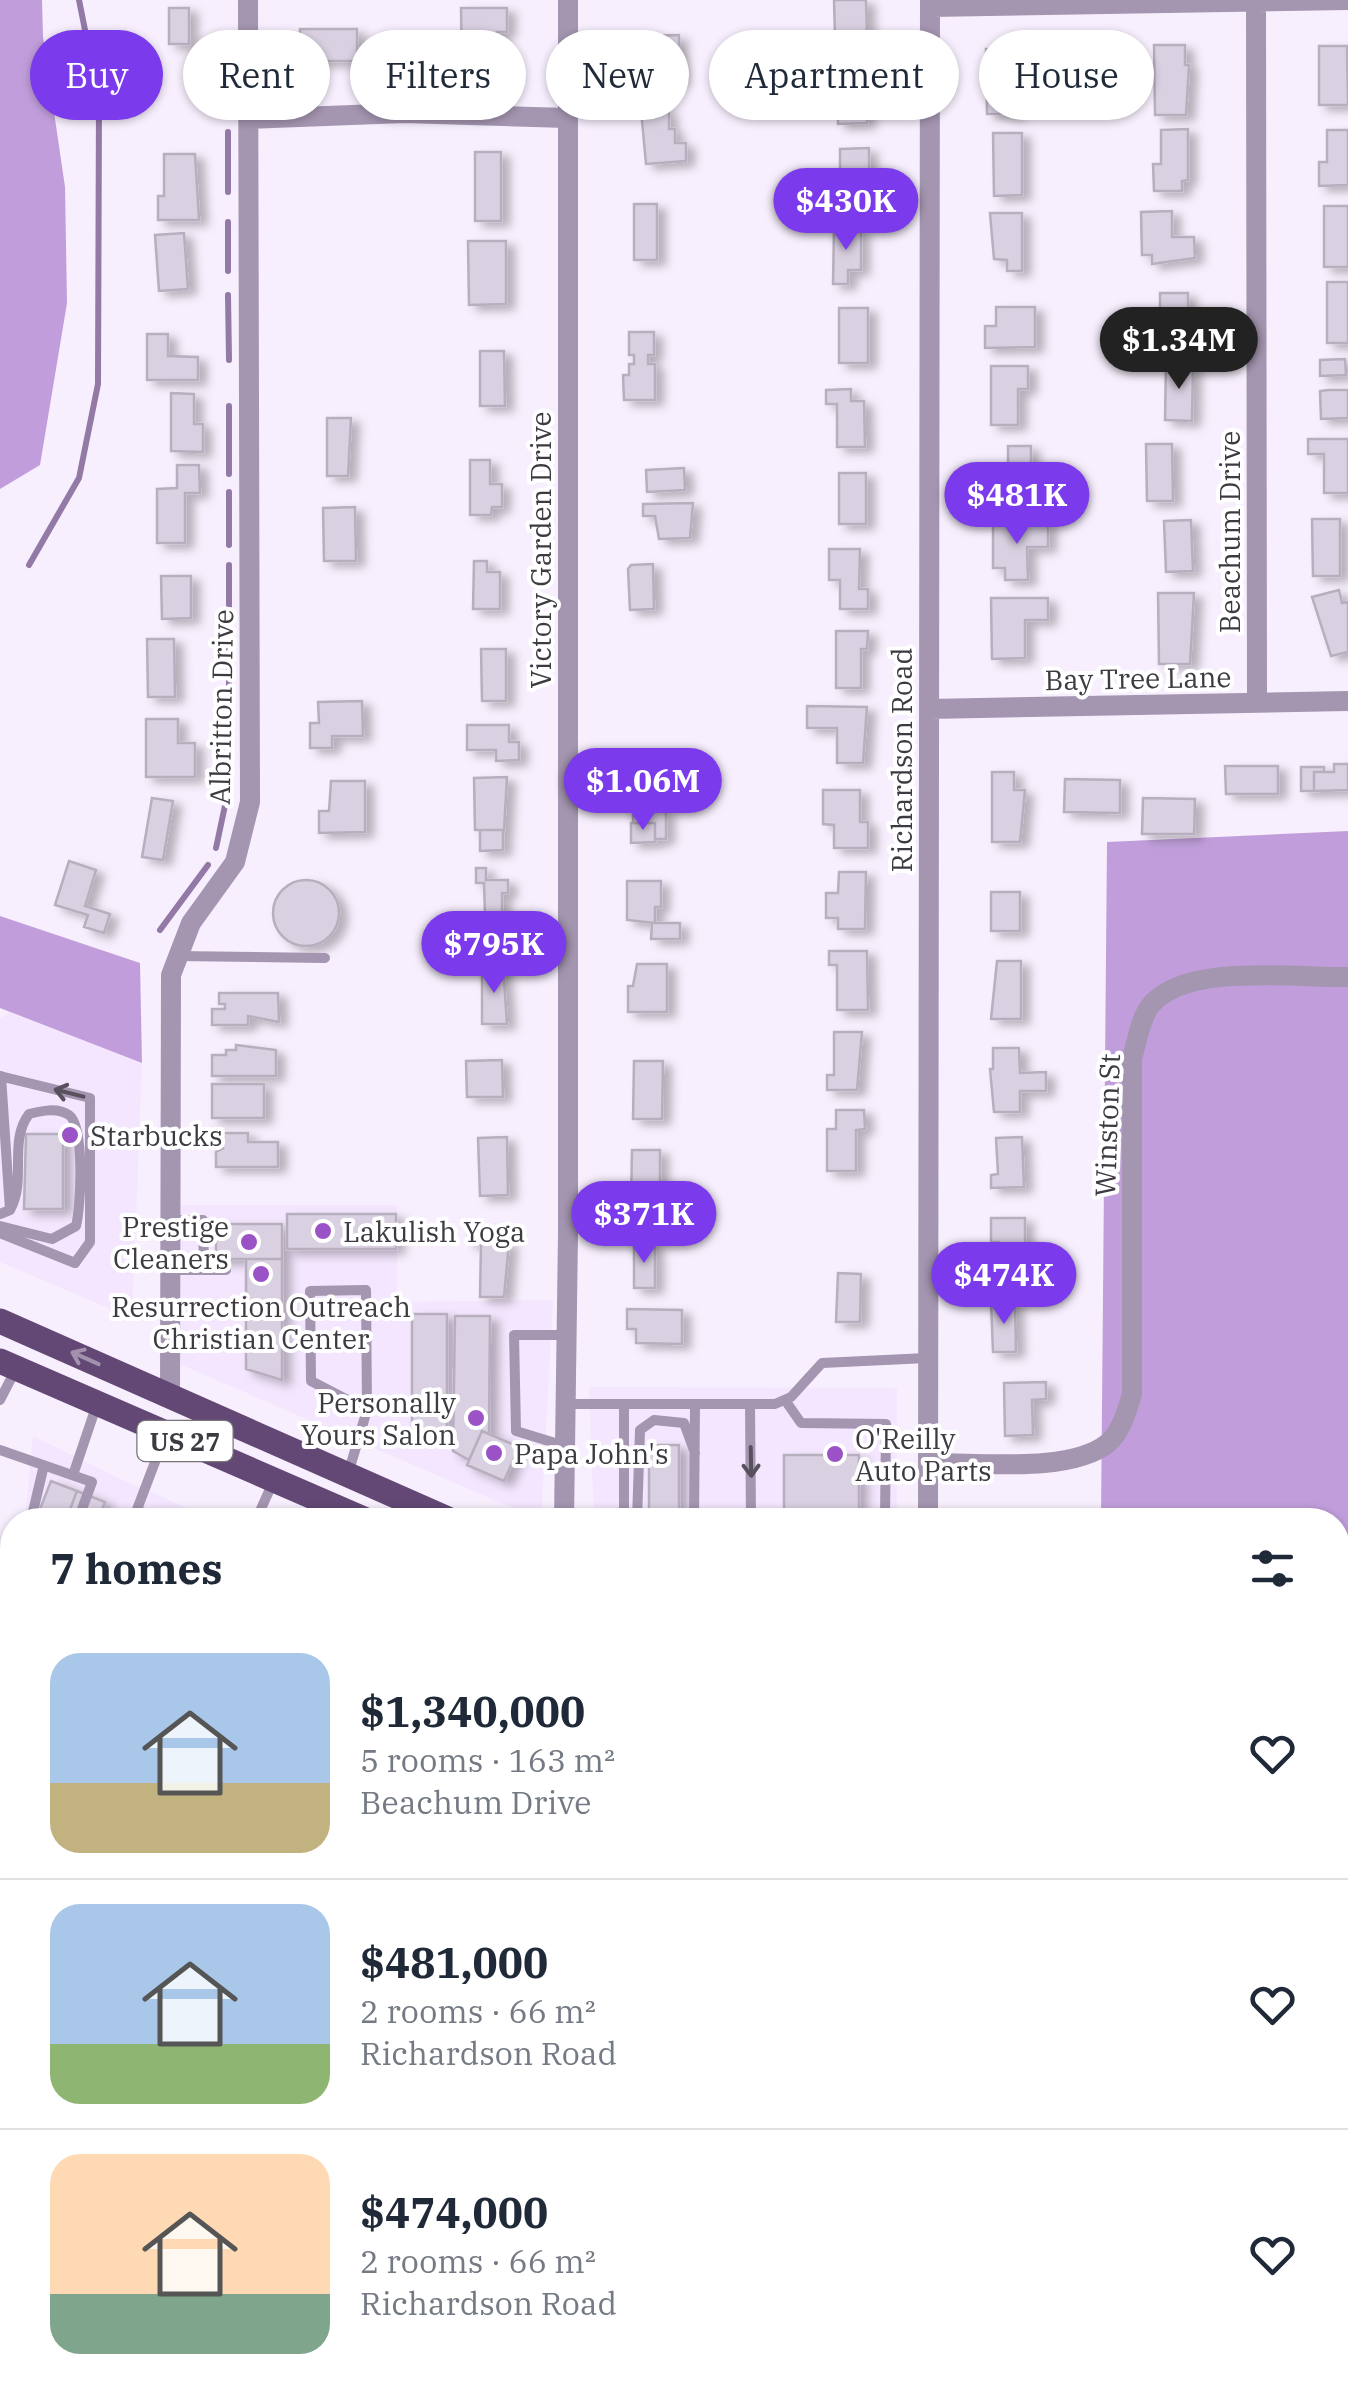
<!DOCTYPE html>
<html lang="en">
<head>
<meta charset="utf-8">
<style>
  body { margin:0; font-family:"IBM Plex Serif",serif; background:#f6f6f7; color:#1f2937; height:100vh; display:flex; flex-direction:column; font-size:38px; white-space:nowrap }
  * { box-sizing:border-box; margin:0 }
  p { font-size:32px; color:#747a83 }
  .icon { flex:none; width:55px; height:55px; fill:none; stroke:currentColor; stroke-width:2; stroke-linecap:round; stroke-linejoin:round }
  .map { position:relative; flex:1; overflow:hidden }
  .details { position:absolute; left:0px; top:1508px; width:1350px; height:892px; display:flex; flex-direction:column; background:#fff; border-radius:40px 40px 0 0; box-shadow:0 2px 8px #0004 }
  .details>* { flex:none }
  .hud { position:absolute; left:30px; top:30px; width:1290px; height:90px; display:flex; gap:20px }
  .price { position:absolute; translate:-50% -85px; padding:0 22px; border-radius:35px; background:#7c3aed; color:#fff; font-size:32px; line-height:65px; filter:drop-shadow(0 2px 5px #0008) }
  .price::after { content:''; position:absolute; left:50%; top:60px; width:30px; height:22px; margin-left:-15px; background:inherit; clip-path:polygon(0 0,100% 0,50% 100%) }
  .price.on { background:#222; color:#fff }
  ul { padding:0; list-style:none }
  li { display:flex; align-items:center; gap:30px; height:250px; padding:0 50px }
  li+li { border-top:2px solid #e0e1e3 }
  li span { display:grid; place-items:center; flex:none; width:280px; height:200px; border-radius:30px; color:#555 }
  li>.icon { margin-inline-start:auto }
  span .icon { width:120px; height:120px; fill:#fffc; stroke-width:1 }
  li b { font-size:42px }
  h2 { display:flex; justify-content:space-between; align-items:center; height:120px; padding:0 50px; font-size:42px }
  .pill { padding:0 35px; border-radius:45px; background:#fff; box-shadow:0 2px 8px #0004; font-size:35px; line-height:90px }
  .pill.on { background:#7c3aed; color:#fff }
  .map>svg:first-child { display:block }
  .built { fill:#f3e6fe }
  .forest { fill:#c19edb }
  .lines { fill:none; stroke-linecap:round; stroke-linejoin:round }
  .stream { stroke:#9379a6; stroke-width:6 }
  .building { fill:#d9d0e1; stroke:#b7aebe; stroke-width:2.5; filter:url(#shadow) }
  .lane { stroke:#a495b0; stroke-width:10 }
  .street { stroke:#a495b0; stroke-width:20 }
  .primary { stroke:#634876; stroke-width:25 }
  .oneway { stroke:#58515d }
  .oneway2 { stroke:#a191ad }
  .poi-dot { fill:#9a52c6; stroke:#fff; stroke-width:4 }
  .labels { text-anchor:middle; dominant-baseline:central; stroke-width:8; stroke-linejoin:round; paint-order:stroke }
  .shield { fill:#fff; stroke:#78757a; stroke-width:2.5 }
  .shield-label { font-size:25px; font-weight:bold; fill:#3e3a41 }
  .street-label { font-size:28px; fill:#3e3a41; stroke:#fff }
  .poi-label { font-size:28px; fill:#3e3a41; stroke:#fff; text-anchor:start }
</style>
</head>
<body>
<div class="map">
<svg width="1348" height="2399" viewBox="0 0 1348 2399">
  <defs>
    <filter id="shadow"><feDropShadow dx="8" dy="5" stdDeviation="5" flood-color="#0004"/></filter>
  </defs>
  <rect width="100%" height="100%" fill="#f7effd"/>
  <path class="built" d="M9 1012 142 1063 132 1318 0 1262V1019Z
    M177 1205H397V1302L553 1300 541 1520 177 1363Z
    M589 1387 897 1388V1520H594Z
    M33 1436 120 1479 215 1520H25Z
    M1348 1612V1875L1338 1871V1638Z
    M0 1928H12V2362H0Z
    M1338 2020 1348 2022V2265L1338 2261Z"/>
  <path class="forest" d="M0 0H42L43 37 65 187 67 303 40 465 0 489Z
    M1348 831V1611L1338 1642V1520H1101L1107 842Z
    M0 916 140 963 142 1063 0 1008Z"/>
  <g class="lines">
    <path class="stream" d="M228 132V192
      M228 222V271
      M228 295 229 360
      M229 406V474
      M229 492V545
      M29 565 79 478 98 384 99 100 79 0
      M229 565V631
      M229 648V692
      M229 705V758
      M216 848 230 782
      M160 930 208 865"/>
  </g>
  <path class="building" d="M834 0H866L867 36H835Z
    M169 8H189V44H169Z
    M461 8H507V32H497V66H462Z
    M300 29H357V61H300Z
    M679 35 680 80H642L636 36Z
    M1154 45H1185V65H1189L1186 115H1155Z
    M1319 46H1347L1348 105H1319Z
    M986 49H1017V114H987Z
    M821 70H851V82H867V123L838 124V102H821Z
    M641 110H669V129H675V143H686V161L646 164Z
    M1188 129V180L1182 181V191H1154L1153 164H1161V130Z
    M1327 130H1348V185L1319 186V162H1327Z
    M993 133H1022V195L994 196Z
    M869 148V171H862L863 205H840V149Z
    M475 152H501V221H475Z
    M164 154H195L199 220H158V196H164Z
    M634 204H657V260H634Z
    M1324 206H1348V267H1324Z
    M1172 211V237H1194L1195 258 1152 264V255H1142L1141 212Z
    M990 213H1022V271H1007V260L994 259Z
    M834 228H861V270H848V284H833Z
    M184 233 188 289 159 291 155 235Z
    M468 241H506V304L469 305Z
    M1327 282H1348V343H1327Z
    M1160 293H1188V346H1160Z
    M996 307H1035V347L985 348V326H996Z
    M839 308H868V363H839Z
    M629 332H654V355H648V364H655V400H624L623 375H629V364H634V355H629Z
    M147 334H168V356L198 357V380H147Z
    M480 351H504L505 406H480Z
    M1345 359 1346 375 1320 376V360Z
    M1166 364H1193L1192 421 1165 420Z
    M991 366H1028V389H1018V425H991Z
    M851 389V401H864L865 447H837V404H826V390Z
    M1328 390H1348V418L1321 419 1320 391Z
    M171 393 194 394V424H203V452L171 451Z
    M327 418H351L348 476H327Z
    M1308 439H1348V493H1324V454H1308Z
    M1146 444H1172L1173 501H1147Z
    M1008 446H1031V499H997V481H1008Z
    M470 460H490V484H502V507H492L491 515H470Z
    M177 465H199L200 493H185V543H157V489L177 488Z
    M684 468 685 490 647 492 646 470Z
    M839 473H866V524H839Z
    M693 503 690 538 659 539 655 516H643V504Z
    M355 507 356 561H324L323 508Z
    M1312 519H1340V576H1313Z
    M1191 520 1193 571 1166 572 1164 521Z
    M993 523H1048V547H1027L1028 580H1005V568H993Z
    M829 549H860L859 589H868V609H840V580H829Z
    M474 561H487V572H500V609H473Z
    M653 564 654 609 630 610 628 569 631 565Z
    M161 576H191V618L162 619Z
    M1339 590 1342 603 1348 602V652L1331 656 1312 597Z
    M1158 593H1194L1190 664H1159Z
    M991 598H1048V620H1025V658L992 659Z
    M836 631H868L867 649H861V688H836Z
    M147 639H174L175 697H148Z
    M481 649H506V701H482Z
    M362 701 363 736H332V748H310V723H319L318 702Z
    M807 706 867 707 863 763H837V728H807Z
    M146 719H178V743H195V777H146Z
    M467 725H509V742H519V760L496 761V750H467Z
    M1334 764H1348V790L1314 791V772H1334Z
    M1225 766H1278V794H1226Z
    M1301 767H1324V772H1314V791H1301Z
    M992 772H1014V790H1025L1020 842H992Z
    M507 777 504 830H475L474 778Z
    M1065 779 1120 780V813L1064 812Z
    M331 781H365V832L319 833V811H329Z
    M823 790H860V822H868V848H834V825L823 824Z
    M625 791H654L655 810H666V839H655V823H633V803H625Z
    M152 798 173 801 163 860 142 857Z
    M1143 798 1195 799 1194 834H1142Z
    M631 823H655V842L631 843Z
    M480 830H503V850L480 851Z
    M69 861 96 870 85 906 110 914 104 933 84 927 88 915 55 905Z
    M476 868H486V880H508V893H502V919L485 914 484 883H476Z
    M839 872H866L865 929H838V918H826V893H838Z
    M273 913a33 33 0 1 1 66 0a33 33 0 1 1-66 0Z
    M627 881H661V907H655V923L627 920Z
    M991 892H1020V931H991Z
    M652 923H680V939H651Z
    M829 951H867L868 1010H837V965H829Z
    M997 961H1021V1019H991Z
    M637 964H667V1012H628V986H633Z
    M503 965 507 1024H482V966Z
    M219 993H278L279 1022 248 1016V1025H212V1009H225V1004H219Z
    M834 1032H862L857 1090H827V1075H834Z
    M236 1045 276 1050V1076H212V1055H226V1050H236Z
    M993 1048H1019L1020 1073 1046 1072V1091H1020V1112H994L990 1069H993Z
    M502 1060 503 1097H467L466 1061Z
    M634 1061H663L662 1119H633Z
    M212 1084H264V1118H212Z
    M836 1110H864L865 1129 856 1130V1171H827V1129H836Z
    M212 1133H248V1142H278V1167H216V1152L224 1148H212Z
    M26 1134H63V1209H24Z
    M507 1137 508 1195 480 1196 478 1138Z
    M1022 1137 1024 1187 991 1188V1175L998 1174 996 1138Z
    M632 1150H660V1204L631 1203Z
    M287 1214H396V1249H287Z
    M991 1218H1025V1275H999V1242H991Z
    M216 1224H282V1259H216Z
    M468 1227H481V1242H509L504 1297H480L481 1243H468Z
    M634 1243H655V1288H634Z
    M246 1259H282V1380L246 1369Z
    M838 1273 861 1274 860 1322H836Z
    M991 1302H1015L1016 1352H993Z
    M627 1309 682 1310V1344L636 1343V1329H627Z
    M412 1314H447V1432H412Z
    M455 1316H490L489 1434 482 1431 469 1460 453 1451Z
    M1046 1382V1399L1032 1400 1033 1435 1005 1436 1004 1383Z
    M482 1431 519 1447 504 1481 467 1465Z
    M649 1445H679V1520H649Z
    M784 1455H859V1520H784Z
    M51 1481 77 1491 66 1520 38 1514Z
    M77 1491 105 1502 98 1520H66Z
    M12 1576V1684H0V1577Z
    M1338 1709H1348V1820H1338Z
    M0 2310H12V2343L0 2344Z
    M79 2388H130V2399H79Z
    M253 2390V2399H215V2391Z"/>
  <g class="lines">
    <path class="lane" d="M177 956 325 958
      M0 1076 90 1098V1242L75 1263 0 1233
      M0 1214 10 1210 1 1076
      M169 1220H203L204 1270
      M0 1226 52 1239 76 1226C81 1207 85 1126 69 1115 57 1107 41 1111 29 1114 8 1142 27 1180 10 1210
      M169 1270H226
      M0 1400 16 1369
      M785 1400 801 1423 886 1424 885 1520
      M565 1404H775L791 1397 822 1363 927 1358
      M624 1404V1520
      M750 1404 751 1520
      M565 1446 516 1431 514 1335H567
      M0 1450 92 1482 78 1520
      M348 1474 367 1410 366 1290 310 1291 311 1381 367 1410
      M73 1475 97 1404
      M137 1510 159 1520
      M31 1520 44 1465
      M133 1520 166 1433
      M256 1520 274 1480
      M637 1520 640 1430 654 1420 684 1423 695 1453
      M694 1520 695 1404
      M0 2006H12
      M1338 2070 1343 2053
      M0 2124H12
      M1338 2228 1348 2232
      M1338 2269 1348 2273"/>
    <path class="street" d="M1256 2 1257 703
      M930 7 1348 0
      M250 119 404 113 567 118
      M929 709 1348 701
      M170 1396 171 975 191 923 235 862 250 802 248 0
      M928 1463C977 1462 1070 1474 1108 1443 1121 1432 1127 1411 1132 1394V1058C1137 1043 1140 1019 1150 1006 1185 962 1296 978 1348 977
      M564 1520 568 1234V0
      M928 1520 930 0
      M0 1960H12
      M0 2271H12
      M349 2388V2399
      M165 2399V2388
      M639 2399V2388"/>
    <path class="primary" d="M0 1321 450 1520
      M0 1361 366 1520
      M1338 1912 1348 1916
      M1338 1948 1348 1953"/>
  </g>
  <defs><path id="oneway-shaft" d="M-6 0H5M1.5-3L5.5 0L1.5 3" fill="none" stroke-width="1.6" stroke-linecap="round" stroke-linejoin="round" transform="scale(2.5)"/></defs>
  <g class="oneway">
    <use href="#oneway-shaft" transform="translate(69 1093) rotate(-166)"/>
    <use href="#oneway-shaft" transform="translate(751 1462) rotate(89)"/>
  </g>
  <use class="oneway2" href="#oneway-shaft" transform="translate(85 1358) rotate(-156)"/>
  <g class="poi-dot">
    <circle cx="70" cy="1135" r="10"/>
    <circle cx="323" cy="1231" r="10"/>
    <circle cx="249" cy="1242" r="10"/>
    <circle cx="261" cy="1274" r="10"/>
    <circle cx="476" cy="1418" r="10"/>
    <circle cx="494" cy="1453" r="10"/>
    <circle cx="835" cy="1454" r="10"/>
  </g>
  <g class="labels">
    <rect class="shield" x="137.5" y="1421" width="95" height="40" rx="8"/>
    <g class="shield-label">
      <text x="185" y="1441">US 27</text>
    </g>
    <g class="street-label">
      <text transform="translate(1229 532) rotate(-90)">Beachum Drive</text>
      <text transform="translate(540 550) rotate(-90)">Victory Garden Drive</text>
      <text transform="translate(1138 678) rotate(-1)">Bay Tree Lane</text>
      <text transform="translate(221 707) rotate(-89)">Albritton Drive</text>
      <text transform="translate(901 760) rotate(-90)">Richardson Road</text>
      <text transform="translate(1107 1125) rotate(-88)">Winston St</text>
    </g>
    <g class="poi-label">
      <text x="90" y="1135">Starbucks</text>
      <text x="229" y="1226" text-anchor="end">Prestige<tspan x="229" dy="32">Cleaners</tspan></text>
      <text x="343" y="1231">Lakulish Yoga</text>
      <text x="261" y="1306" text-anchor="middle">Resurrection Outreach<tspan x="261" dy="32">Christian Center</tspan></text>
      <text x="456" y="1402" text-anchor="end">Personally<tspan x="456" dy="32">Yours Salon</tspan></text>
      <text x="855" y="1438">O'Reilly<tspan x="855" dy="32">Auto Parts</tspan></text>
      <text x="514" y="1453">Papa John's</text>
    </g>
  </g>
</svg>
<b class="price" style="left:846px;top:253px">$430K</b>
<b class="price on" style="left:1179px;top:392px">$1.34M</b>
<b class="price" style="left:1017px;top:547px">$481K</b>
<b class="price" style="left:643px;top:833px">$1.06M</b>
<b class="price" style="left:494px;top:996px">$795K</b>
<b class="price" style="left:644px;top:1266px">$371K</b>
<b class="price" style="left:1004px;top:1327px">$474K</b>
<div class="hud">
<a class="pill on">Buy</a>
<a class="pill">Rent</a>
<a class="pill">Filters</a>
<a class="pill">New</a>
<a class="pill">Apartment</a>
<a class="pill">House</a>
</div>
<section class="details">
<h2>7 homes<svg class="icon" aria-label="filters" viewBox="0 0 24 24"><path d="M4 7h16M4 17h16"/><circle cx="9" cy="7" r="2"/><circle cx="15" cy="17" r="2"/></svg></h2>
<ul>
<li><span style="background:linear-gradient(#a9c7e8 65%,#c2b280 0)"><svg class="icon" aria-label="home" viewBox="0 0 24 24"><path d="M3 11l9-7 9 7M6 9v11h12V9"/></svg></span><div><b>$1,340,000</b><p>5 rooms · 163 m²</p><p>Beachum Drive</p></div><svg class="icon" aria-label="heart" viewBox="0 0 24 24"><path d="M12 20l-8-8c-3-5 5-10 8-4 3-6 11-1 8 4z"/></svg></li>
<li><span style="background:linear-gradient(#a9c7e8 70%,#8fb573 0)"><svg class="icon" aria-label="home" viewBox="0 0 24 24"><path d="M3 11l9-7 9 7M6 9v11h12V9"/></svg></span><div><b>$481,000</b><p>2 rooms · 66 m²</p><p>Richardson Road</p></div><svg class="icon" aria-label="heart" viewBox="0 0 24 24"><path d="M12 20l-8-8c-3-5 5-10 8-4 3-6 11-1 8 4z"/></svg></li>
<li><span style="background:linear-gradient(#ffd9b3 70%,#7fa58c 0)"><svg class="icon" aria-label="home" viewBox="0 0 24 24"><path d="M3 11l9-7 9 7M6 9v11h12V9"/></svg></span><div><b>$474,000</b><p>2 rooms · 66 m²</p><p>Richardson Road</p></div><svg class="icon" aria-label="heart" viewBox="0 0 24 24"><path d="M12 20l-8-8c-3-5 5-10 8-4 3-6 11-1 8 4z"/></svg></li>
</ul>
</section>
</div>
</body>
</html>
